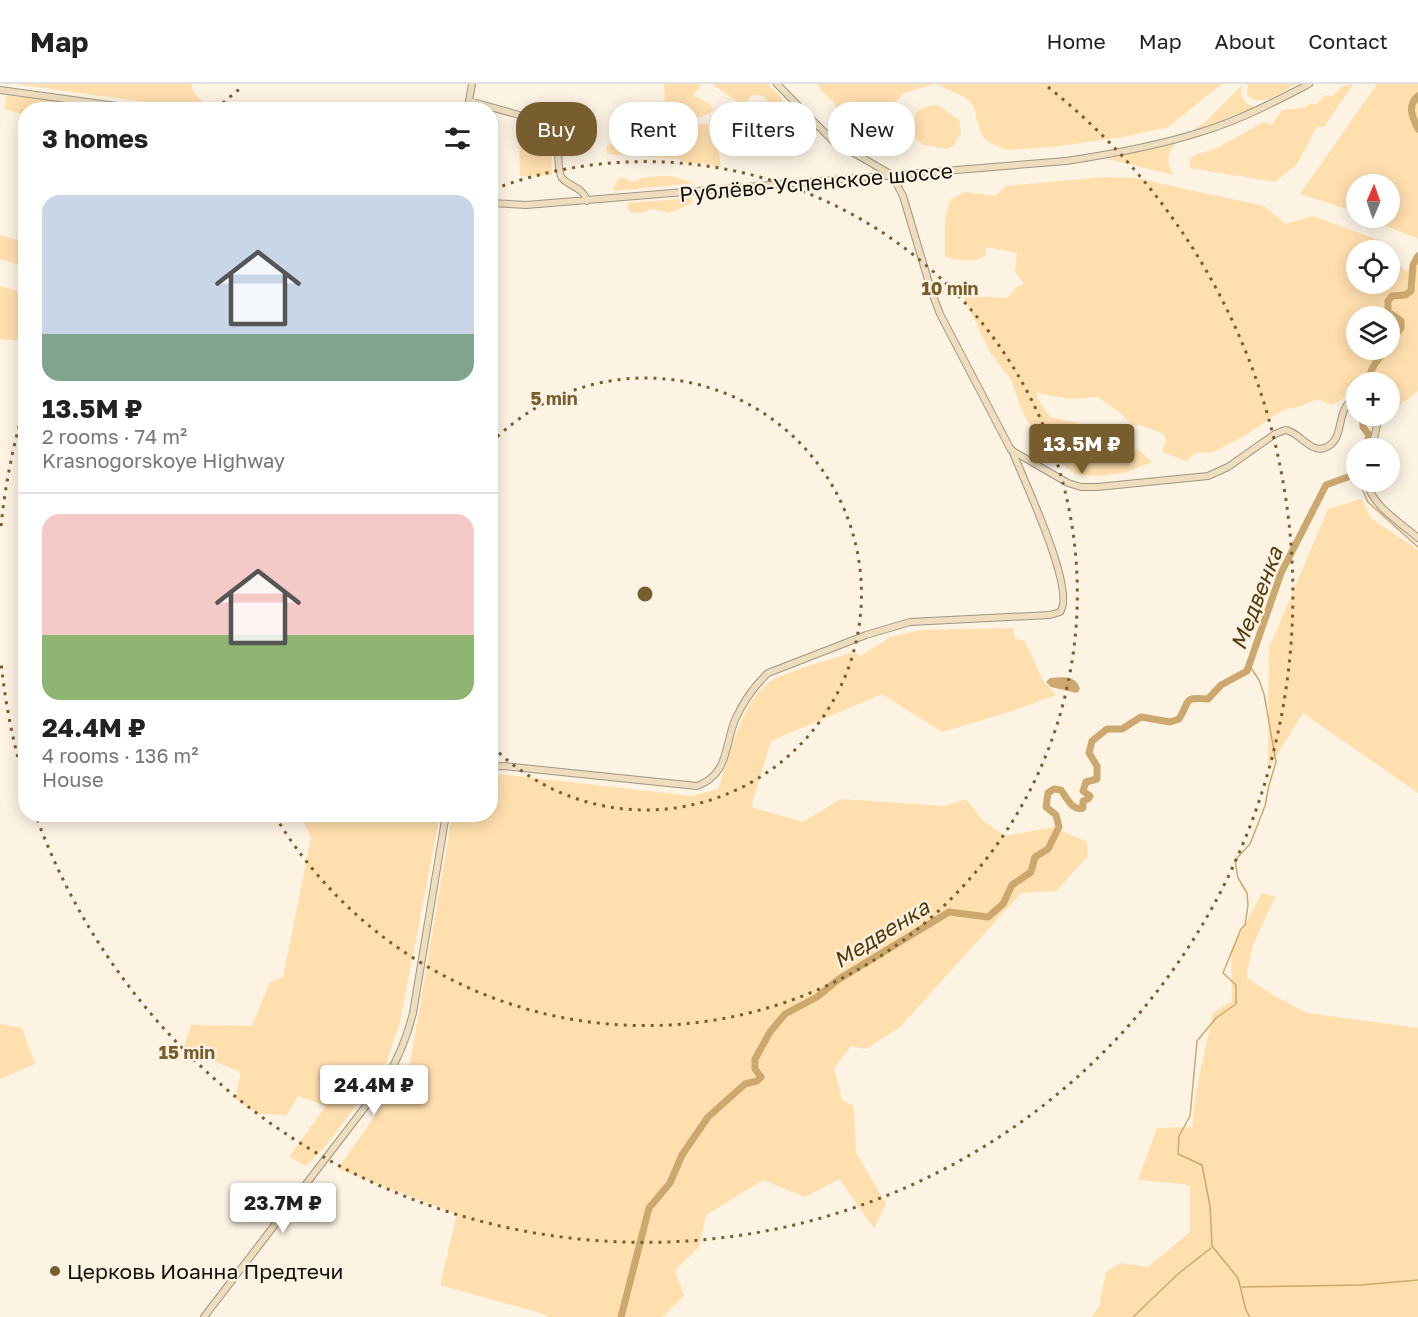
<!DOCTYPE html>
<html lang="en">
<head>
<meta charset="utf-8">
<style>
  body { margin:0; font-family:"Golos Text",sans-serif; background:#f2f2f2; color:#222; height:100vh; display:flex; flex-direction:column; font-size:22px; white-space:nowrap }
  * { box-sizing:border-box; margin:0 }
  p { font-size:20px; color:#767676 }
  .icon { flex:none; width:33px; height:33px; fill:none; stroke:currentColor; stroke-width:2; stroke-linecap:round; stroke-linejoin:round }
  .map { position:relative; flex:1; overflow:hidden }
  .drawer { position:absolute; left:18px; top:18px; width:480px; height:720px; display:flex; flex-direction:column; background:#fff; border-radius:24px; box-shadow:0 3px 15px #0003 }
  .drawer>* { flex:none }
  .hud { position:absolute; left:516px; top:18px; width:570px; height:54px; display:flex; gap:12px }
  .needle { width:39px; rotate:2deg }
  .controls { position:absolute; left:1346px; top:90px; display:grid; gap:12px }
  .controls a { display:grid; place-items:center; width:54px; height:54px; border-radius:50%; background:#fff; box-shadow:0 3px 15px #0003; font-size:30px }
  .price { position:absolute; translate:-50% -51px; padding:0 14px; border-radius:6px; background:#fff; color:#222; font-size:20px; line-height:39px; filter:drop-shadow(0 2px 3px #0008) }
  .price::after { content:''; position:absolute; left:50%; top:36px; width:18px; height:14px; margin-left:-9px; background:inherit; clip-path:polygon(0 0,100% 0,50% 100%) }
  .price.on { background:#785d2f; color:#fff }
  ul { padding:0; list-style:none }
  li { display:grid; align-content:center; gap:12px; height:318px; padding:0 24px }
  li+li { border-top:2px solid #e0e0e0 }
  li span { display:grid; place-items:center; height:186px; border-radius:18px; color:#555 }
  li>.icon { margin-inline-start:auto }
  span .icon { width:108px; height:108px; fill:#fffc; stroke-width:1 }
  li b { font-size:26px }
  h2 { display:flex; justify-content:space-between; align-items:center; height:72px; padding:0 24px; font-size:26px }
  .chip { padding:0 21px; border-radius:24px; background:#fff; box-shadow:0 3px 15px #0003; font-size:21px; line-height:54px }
  .chip.on { background:#785d2f; color:#fff }
  header { display:flex; align-items:center; gap:36px; box-sizing:border-box; height:84px; padding:0 30px; background:#fff; border-bottom:2px solid #e0e0e0 }
  header strong { font-size:28px }
  nav { display:flex; gap:33px; margin-inline-start:auto; font-size:21px }
  .map>svg:first-child { display:block }
  .green { fill:#ffdfae; fill-rule:evenodd }
  .water { fill:#cca86f }
  .lines { fill:none; stroke-linecap:round; stroke-linejoin:round }
  .stream { stroke:#cca86f; stroke-width:1.5 }
  .river { stroke:#cca86f; stroke-width:7 }
  .secondary-casing { stroke:#9e9587; stroke-width:8 }
  .secondary { stroke:#eedebe; stroke-width:6 }
  .ring { fill:none; stroke:#785d2f; stroke-width:3; stroke-dasharray:3 6 }
  .poi-dot { fill:#785d2f; stroke:#fdf3e3; stroke-width:2 }
  .labels { text-anchor:middle; dominant-baseline:central; stroke-width:4.5; stroke-linejoin:round; paint-order:stroke }
  .street-label { font-size:21px; fill:#120f09; stroke:#fdf3e3 }
  .poi-label { font-size:21px; fill:#120f09; stroke:#fdf3e3; text-anchor:start }
  .water-label { font-size:22px; font-style:italic; fill:#543b0c; stroke:#fdf3e3 }
  .centre { fill:#785d2f; stroke:#fdf3e3; stroke-width:3 }
  .ring-label { font-size:18px; text-anchor:middle; font-weight:bold; fill:#785d2f; stroke:#fdf3e3; stroke-width:4.5; stroke-linejoin:round; paint-order:stroke }
</style>
</head>
<body>
<header>
<strong>Map</strong>
<nav><a>Home</a><a>Map</a><a>About</a><a>Contact</a></nav>
</header>
<div class="map">
<svg width="1418" height="1233" viewBox="0 0 1418 1233">
  <rect width="100%" height="100%" fill="#fdf3e3"/>
  <path class="green" d="M15 0H191L193 7 209 25H179L160 20Z
    M664 0H700V4L694 9V12L710 20 713 26C703 37 678 37 666 29L668 22 665 18Z
    M712 0H768L781 13 783 19 780 21 770 20 764 12 751 11 748 17 738 18Z
    M818 0H1222L1168 43 1123 53 1052 63 1007 66 988 58 981 50 973 21 965 13 935 0 904 9 891 22 884 37 883 51 862 59 841 48 835 20 821 6Z
    M1248 0H1296C1283 7 1260 26 1247 11Z
    M1353 0 1324 43H1317L1297 80 1275 98 1190 84V75L1197 70 1213 66 1264 38 1272 41 1282 26 1303 24 1310 20H1317L1325 11 1333 12 1341 3Z
    M1377 0H1418V155L1367 134H1389V100H1356V128L1300 110Z
    M1242 1C1239 12 1244 21 1256 23L1190 48 1205 38Z
    M7 11 113 25 26 26 25 31 4 25Z
    M937 21 959 36 961 47 954 61 948 65 924 61 913 52 912 45 916 28 928 22Z
    M551 39 552 91 520 92 519 40Z
    M693 40H708L709 50 718 66 721 83 702 79H686L679 75 607 70V62L611 60 670 53 673 42 677 41 683 45Z
    M1177 59C1166 68 1166 80 1174 91L1107 75Z
    M659 92H671L694 99 616 107 613 105 618 95 622 93 632 98 643 94Z
    M1104 93 1135 94 1264 122 1286 140 1312 132 1379 156 1397 168 1398 181 1407 187 1418 183V307L1389 330V298H1356V305L1347 302C1347 313 1341 317 1332 321L1317 315 1301 322 1283 326 1246 351 1213 368 1195 369 1186 377 1162 368 1166 356 1164 350 1140 341 1134 342 1118 327 1098 313 1069 315 1037 309V314L1050 333 1076 339 1091 346 1105 349 1111 355 1129 364 1140 367 1152 378 1124 389 1099 392 1074 390 1039 358 1022 327 1011 296 990 268 963 212 1008 214 1011 209 1015 207V203L1024 200 1015 188 1017 169 986 163 985 172C973 180 957 176 945 173V136L950 116 965 108 995 112 1006 102ZM1356 166H1389V200H1356ZM1356 232H1389V266H1356Z
    M692 114 693 117 691 120 670 129 651 125 644 128 632 129 627 123 628 119Z
    M0 151 25 158V183L0 175Z
    M0 202 25 209V257L0 255Z
    M1361 415 1372 435 1418 466V709L1303 629 1268 685 1269 564 1328 425Z
    M1013 544 1015 555 1025 557 1043 597 1056 611 1006 629 942 648 882 610 771 657 751 723 803 738 841 715 944 722 966 715 982 736 1005 752 1054 743 1087 758 1088 772 1056 807 1021 809 900 943 866 965 851 962 834 984 842 1016 854 1022 856 1068 886 1120 874 1144 839 1095 805 1113 763 1096 706 1131 699 1163 675 1186 684 1212 662 1233H547V1231L440 1201 457 1130 338 1085 410 981 452 731 490 730 491 696 499 690 692 712 718 705C729 675 743 610 774 595 798 584 828 576 854 568L861 572 890 553 921 546Z
    M301 731H440L400 938 385 983 324 1064 306 1082 289 1073 326 1022 298 1012 287 1031 259 1030 235 1015 241 988 183 965 191 941 252 942 270 898 283 893 311 754Z
    M1262 809 1275 813 1253 861 1246 893 1273 911 1307 929 1418 944V1233H1091L1099 1223 1106 1188 1121 1179 1148 1183 1190 1148V1102L1182 1100 1138 1096 1157 1044 1192 1043 1196 1008 1213 929 1232 917 1231 867Z
    M0 940 22 944 35 980 0 995Z"/>
  <path class="water" d="M1050 594C1063 593 1076 591 1080 605L1077 609 1051 603 1046 598Z"/>
  <g class="lines">
    <path class="stream" d="M1356 390V391
      M1359 398 1368 418 1418 463
      M1249 581 1259 596 1264 610 1276 678 1269 701 1265 722 1250 760 1235 776 1238 794 1247 809 1248 821 1245 841 1241 845 1223 889 1236 901V920L1216 934 1197 957 1190 1032 1179 1052 1178 1070 1202 1081 1210 1122 1212 1162 1238 1194 1246 1226 1250 1233
      M1242 1203 1361 1201 1418 1196
      M1133 1233 1178 1190 1211 1164"/>
    <path class="river" d="M1418 12C1407 21 1412 33 1418 45
      M1389 258 1401 244V237L1388 228V217L1392 212 1405 211 1411 207 1413 181 1418 172
      M1369 298C1369 284 1378 277 1385 266
      M1362 332 1363 343 1369 351 1366 364
      M621 1233 649 1124 670 1099 682 1071 708 1033 745 1000 757 997 761 993 755 985V975L770 948 785 930 817 913 839 895 949 828 988 833 1003 820 1012 801 1031 788 1035 773 1048 765 1059 743 1056 731 1046 723 1048 709 1054 705 1061 706C1067 714 1072 727 1083 724V717L1088 715 1090 712 1083 707 1086 698 1097 695V682L1089 669 1092 657 1107 645H1122L1141 633 1170 638 1179 635C1191 616 1182 613 1208 615L1221 601 1247 587 1281 489 1326 401 1356 390"/>
    <g class="secondary-casing">
      <path id="secondary" d="M472 0 469 17 519 31 552 32 556 34 559 40C559 52 556 86 562 94 570 103 583 103 587 117
        M777 0 833 57 892 91 903 112 932 209 940 230 1011 366 1068 399 1081 403H1097L1208 392 1228 383 1275 350 1285 346C1300 347 1313 375 1330 361 1345 350 1335 325 1356 313
        M0 6 145 26
        M490 119 526 121 1066 77C1113 70 1162 61 1207 46 1242 35 1276 17 1309 0
        M1372 364 1379 332
        M1367 398C1371 421 1401 439 1418 454
        M490 683 504 682 697 702C729 690 724 663 735 636 743 618 754 602 768 589L866 551 910 538 1050 531 1060 528C1077 506 1022 393 1012 366
        M204 1233 385 997C398 975 407 954 413 929L446 730"/>
    </g>
    <use href="#secondary" class="secondary"/>
  </g>
  <g class="ring">
    <path d="M491 359A216 216 0 1 1 491 661"/>
    <path d="M494 105A432 432 0 1 1 275 732"/>
    <path d="M25 699A648 648 0 0 1 1 578M1 442A648 648 0 0 1 25 321M216 25A648 648 0 0 1 242 3M1048 3A648 648 0 1 1 36 732"/>
  </g>
  <circle class="poi-dot" cx="55" cy="1187" r="6"/>
  <g class="labels">
    <g class="street-label">
      <text transform="translate(816 98) rotate(-5)">Рублёво-Успенское шоссе</text>
    </g>
    <g class="poi-label">
      <text x="67" y="1187">Церковь Иоанна Предтечи</text>
    </g>
    <g class="water-label">
      <text transform="translate(1256 514) rotate(-69)">Медвенка</text>
      <text transform="translate(881 849) rotate(-32)">Медвенка</text>
    </g>
  </g>
  <circle cx="645" cy="510" r="9" class="centre"/>
  <g class="ring-label">
    <text x="950" y="211">10 min</text>
    <text x="554" y="321">5 min</text>
    <text x="187" y="975">15 min</text>
  </g>
</svg>
<div class="controls">
<a><svg class="needle" viewBox="-14 -14 28 28"><path d="M0-13l5 13h-10z" fill="#e53935"/><path d="M0 13l5-13h-10z" fill="#767676"/></svg></a>
<a><svg class="icon" aria-label="locate" viewBox="0 0 24 24"><circle cx="12" cy="12" r="6"/><path d="M12 2v4M12 18v4M2 12h4M18 12h4"/></svg></a>
<a><svg class="icon" aria-label="layers" viewBox="0 0 24 24"><path d="M12 4l9 5-9 5-9-5zM3 14l9 5 9-5"/></svg></a>
<a>+</a>
<a>−</a>
</div>
<b class="price on" style="left:1082px;top:391px">13.5M ₽</b>
<b class="price" style="left:374px;top:1032px">24.4M ₽</b>
<b class="price" style="left:283px;top:1150px">23.7M ₽</b>
<div class="hud">
<a class="chip on">Buy</a>
<a class="chip">Rent</a>
<a class="chip">Filters</a>
<a class="chip">New</a>
</div>
<section class="drawer">
<h2>3 homes<svg class="icon" aria-label="filters" viewBox="0 0 24 24"><path d="M4 7h16M4 17h16"/><circle cx="9" cy="7" r="2"/><circle cx="15" cy="17" r="2"/></svg></h2>
<ul>
<li><span style="background:linear-gradient(#c9d6e8 75%,#7fa58c 0)"><svg class="icon" aria-label="home" viewBox="0 0 24 24"><path d="M3 11l9-7 9 7M6 9v11h12V9"/></svg></span><div><b>13.5M ₽</b><p>2 rooms · 74 m²</p><p>Krasnogorskoye Highway</p></div></li>
<li><span style="background:linear-gradient(#f6c9c9 65%,#8fb573 0)"><svg class="icon" aria-label="home" viewBox="0 0 24 24"><path d="M3 11l9-7 9 7M6 9v11h12V9"/></svg></span><div><b>24.4M ₽</b><p>4 rooms · 136 m²</p><p>House</p></div></li>
</ul>
</section>
</div>
</body>
</html>
